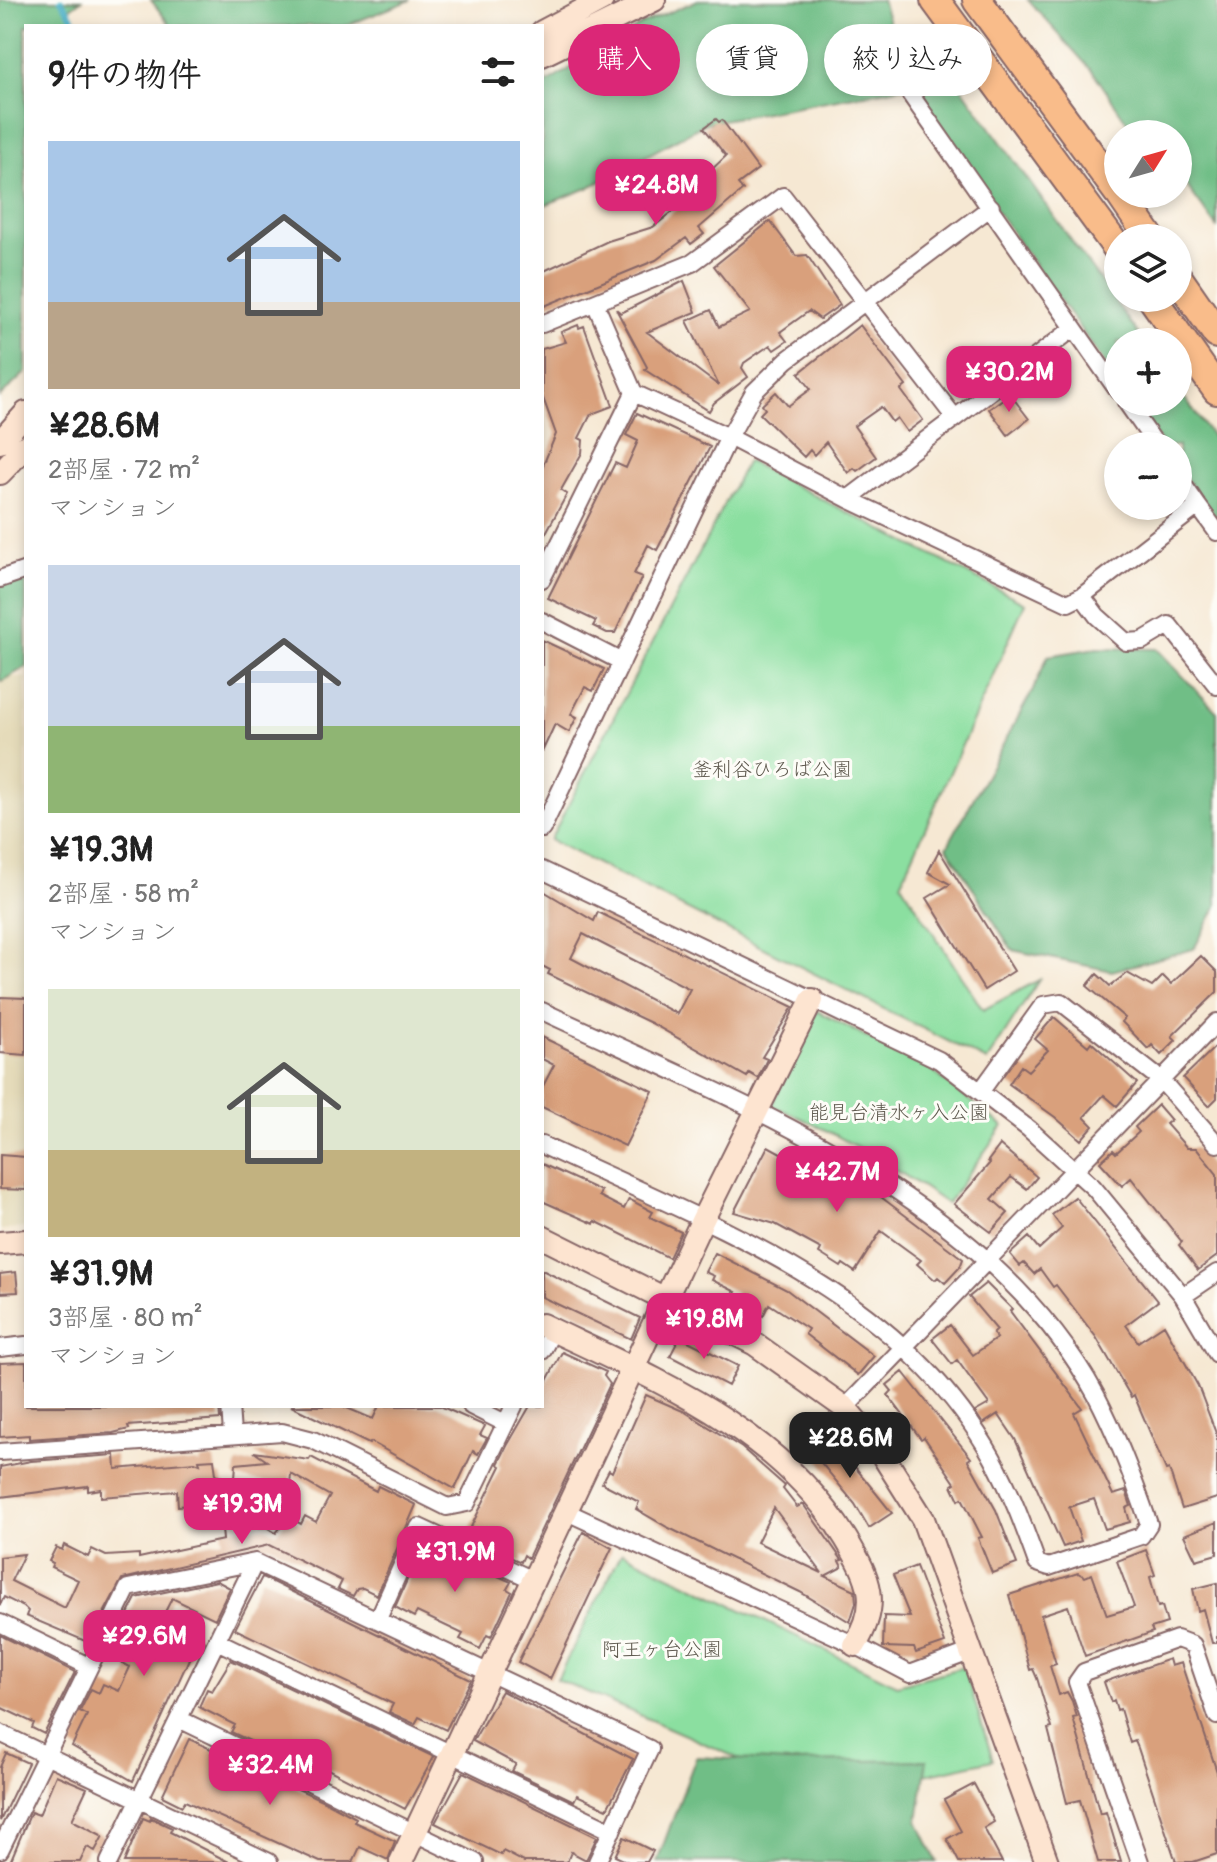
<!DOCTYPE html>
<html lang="ja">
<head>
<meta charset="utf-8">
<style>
  body { margin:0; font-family:Pangolin,"Klee One",sans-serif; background:#f2f2f2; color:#222; height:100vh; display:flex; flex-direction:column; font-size:30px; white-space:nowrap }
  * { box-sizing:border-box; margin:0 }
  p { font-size:26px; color:#767676 }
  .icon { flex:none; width:44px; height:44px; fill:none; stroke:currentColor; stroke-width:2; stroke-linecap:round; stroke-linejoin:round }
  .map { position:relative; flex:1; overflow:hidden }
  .sheet { position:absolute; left:24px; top:24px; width:520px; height:1384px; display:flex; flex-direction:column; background:#fff; border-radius:0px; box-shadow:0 4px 12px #0003 }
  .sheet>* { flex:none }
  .banner { position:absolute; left:568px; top:24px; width:528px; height:72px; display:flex; gap:16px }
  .needle { width:52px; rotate:53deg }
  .controls { position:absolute; left:1104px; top:120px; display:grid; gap:16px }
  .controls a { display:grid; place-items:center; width:88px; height:88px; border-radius:50%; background:#fff; box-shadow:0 4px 12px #0003; font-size:40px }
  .price { position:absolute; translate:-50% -68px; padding:0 18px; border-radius:16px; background:#db2777; color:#fff; font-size:26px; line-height:52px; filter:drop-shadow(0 2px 4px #0008) }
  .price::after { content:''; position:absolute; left:50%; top:48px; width:24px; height:18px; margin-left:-12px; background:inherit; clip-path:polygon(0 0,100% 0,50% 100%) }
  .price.active { background:#222; color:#fff }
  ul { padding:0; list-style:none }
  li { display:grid; align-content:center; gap:16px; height:424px; padding:0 24px }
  li span { display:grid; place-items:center; height:248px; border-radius:0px; color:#555 }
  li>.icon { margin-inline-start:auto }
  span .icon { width:144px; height:144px; fill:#fffc; stroke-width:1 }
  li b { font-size:34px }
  h2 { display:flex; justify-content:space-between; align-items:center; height:96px; padding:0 24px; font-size:34px }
  .tag { padding:0 28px; border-radius:36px; background:#fff; box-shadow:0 4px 12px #0003; font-size:28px; line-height:72px }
  .tag.active { background:#db2777; color:#fff }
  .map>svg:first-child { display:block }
  .built { fill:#e5dbba }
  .green { fill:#8bdfa0; stroke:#6a7f66; stroke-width:2 }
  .forest { fill:#70be86; stroke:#5d6e58; stroke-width:2 }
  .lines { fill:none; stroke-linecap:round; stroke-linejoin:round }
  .stream { stroke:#43abc3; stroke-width:6 }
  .building { fill:#d9a07c; fill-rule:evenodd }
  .street-casing { stroke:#866566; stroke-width:20 }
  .secondary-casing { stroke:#866566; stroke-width:26 }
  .highway-casing { stroke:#866566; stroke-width:32 }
  .street { stroke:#fff; stroke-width:16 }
  .secondary { stroke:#fde4d0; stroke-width:22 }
  .highway { stroke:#f9bc8a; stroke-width:28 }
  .labels { text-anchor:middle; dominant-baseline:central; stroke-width:6; stroke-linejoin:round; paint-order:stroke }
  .park-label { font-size:20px; fill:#5e594e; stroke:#fdfcf7 }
</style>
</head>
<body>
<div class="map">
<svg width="1217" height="1862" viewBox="0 0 1217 1862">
  <rect width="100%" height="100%" fill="#fdfcf7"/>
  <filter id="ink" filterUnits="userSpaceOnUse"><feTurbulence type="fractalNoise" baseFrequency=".0125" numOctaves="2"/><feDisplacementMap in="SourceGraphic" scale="16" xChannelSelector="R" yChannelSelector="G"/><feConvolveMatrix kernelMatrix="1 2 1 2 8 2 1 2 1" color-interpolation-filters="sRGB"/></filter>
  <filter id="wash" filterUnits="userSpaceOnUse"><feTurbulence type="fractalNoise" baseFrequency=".006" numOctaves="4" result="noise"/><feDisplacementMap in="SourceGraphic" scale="32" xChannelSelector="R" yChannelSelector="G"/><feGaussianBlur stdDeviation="1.8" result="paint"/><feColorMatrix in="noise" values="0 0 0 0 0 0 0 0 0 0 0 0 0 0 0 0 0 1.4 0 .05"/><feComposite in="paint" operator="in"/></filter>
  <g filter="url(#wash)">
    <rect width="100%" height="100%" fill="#f6e8d3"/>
    <path class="built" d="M10 676 26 678V1228L0 1230V681Z"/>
    <path class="green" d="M747 461 1025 603 901 883 983 1010 1039 980 987 1061 550 840Z
      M817 1011 931 1070 1003 1126 947 1204C892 1165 834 1131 771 1105Z
      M622 1552 897 1685 964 1667 993 1760 898 1781 783 1778 557 1679Z"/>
    <path class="forest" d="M0 0H81L69 9 75 26H26V372L0 397Z
      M151 0H411L345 26H171Z
      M698 0H882L909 86 706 123 588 188 542 206V86L642 24Z
      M1028 0H1217V227L1178 174V134H1135L1094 73Z
      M927 39 1144 342H1118V382L927 113 924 88Z
      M1178 389 1217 443V522L1178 467V446H1163L1132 402H1178Z
      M26 575V667L0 682V584Z
      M1096 648 1157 649 1217 712V906L1194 949 1112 971 1012 950 947 847 1033 690 1048 656Z
      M696 1757 789 1762 927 1760 918 1821 937 1862H657Z"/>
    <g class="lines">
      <path class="stream" d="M61 0 78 26"/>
    </g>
    <g id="blocks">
      <path class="building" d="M716 119 719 122 722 120 758 169 738 184 743 190 699 228 704 234 691 244 686 238 656 260 542 307V272L608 241 653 227 688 200 685 195 726 156 704 128Z
        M770 221 796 256 807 255 840 305 820 319 809 311 780 332 787 341 774 350 770 345 744 363 742 368 748 377 714 403 709 411 645 370 647 367 616 309 621 313 684 281 696 312 647 332 719 386 687 321 711 310 719 327 750 312 714 266Z
        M578 325 579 328 584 326 613 406 591 414 579 438 583 440 582 453 561 490 567 494 542 540V468L556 434 542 395V349L566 342 561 332Z
        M860 325 906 386 901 390 923 420 907 432 897 418 892 422 881 407 854 426 876 457 857 471 854 468 848 473 826 442 814 455 810 450 804 457 760 414 765 409 762 405 776 392 788 406 811 389 799 373Z
        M1010 394 1029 419 1008 435 989 409Z
        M637 413 710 447 657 550 648 545 634 574 642 577 615 633H607L593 626 596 621 548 598 615 463 626 468 638 441 626 435Z
        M542 640 604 669 593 691 585 687 571 714 577 717 569 732 555 724 542 752Z
        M939 850 1014 971 984 990 927 898 950 884 928 872Z
        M542 890 594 921 598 912 793 1007 762 1057 767 1059 758 1078 749 1073 747 1077 651 1023 548 974 550 970 542 966ZM583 934 690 989 677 1014 571 958Z
        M1201 956 1217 972V992L1172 1036 1176 1040 1161 1055 1152 1045 1148 1049 1122 1022 1125 1018 1087 986 1097 974 1110 986 1127 973 1152 987 1163 976 1171 984Z
        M0 997 26 998V1055L0 1053Z
        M1054 1017 1088 1046 1091 1042 1137 1083 1117 1106 1104 1095 1084 1117 1093 1126 1081 1140 1055 1117 1009 1084 1021 1066 1028 1071 1048 1050 1035 1039Z
        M542 1037 653 1091 625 1146 542 1107V1088L554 1065 542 1059Z
        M1217 1045V1098L1209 1106 1183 1078Z
        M1158 1105 1171 1120 1166 1124 1187 1148H1196L1217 1174V1256L1198 1270 1179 1245 1182 1242 1131 1178 1122 1186 1100 1162 1113 1150 1116 1153 1139 1132 1135 1127Z
        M1000 1145 1037 1177 1027 1189 1011 1177 992 1199 1008 1213 991 1232 954 1204 990 1163 988 1161Z
        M768 1146 799 1163 801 1159 807 1162 809 1156 877 1194 963 1259 960 1267 945 1283 938 1277 935 1280 917 1264 921 1260 881 1231 855 1272 843 1264 841 1267 819 1253 821 1249 775 1224 734 1212Z
        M0 1155 26 1157V1190L0 1189Z
        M542 1164 601 1191 599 1196 624 1209 629 1199 653 1212 650 1217 681 1232 669 1258 595 1221 594 1224 542 1201Z
        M1075 1197 1158 1301 1126 1325 1138 1342 1164 1325 1198 1386 1217 1436V1498L1182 1509 1169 1469 1166 1470 1134 1395 1131 1397 1096 1337 1056 1285 1053 1287 1040 1269 1034 1274 1024 1263 1020 1266 1010 1254 1029 1237 1039 1249 1062 1228 1052 1215Z
        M715 1253 787 1290 874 1356 858 1375 805 1334 808 1329 769 1304 763 1316 732 1298 736 1292 712 1280 714 1276 705 1272Z
        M542 1270 640 1318 631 1339 542 1297Z
        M16 1272 18 1292 0 1293V1274Z
        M986 1283 1012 1309 1010 1311 1082 1408 1074 1413 1113 1495 1126 1491 1131 1506 1126 1508 1130 1522 1105 1529 1094 1499 1069 1507 1081 1541 1063 1547 1015 1439 998 1414 983 1424 975 1412 989 1404 957 1360 952 1364 932 1339 950 1325 973 1355 997 1338 993 1334 997 1330 969 1297Z
        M680 1337 738 1366 728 1386 670 1356Z
        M562 1352 606 1372 604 1376 610 1384 528 1558 524 1555 521 1562 466 1537 501 1466 498 1464 507 1446 530 1406H542V1390Z
        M26 1362V1406H219L220 1419 128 1426 129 1429 113 1433 29 1439V1435L0 1437V1363Z
        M903 1372 971 1458 968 1460 996 1510 1017 1564 992 1573 978 1538 982 1537 962 1498 959 1500 952 1485 955 1483 924 1437 921 1439 888 1395 892 1391 887 1385Z
        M646 1395 685 1412 742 1448 785 1486 783 1489 797 1507 803 1504 842 1560 839 1561 842 1567 825 1576 855 1590 856 1603 850 1622 800 1592 667 1527 636 1509 639 1502 602 1483 609 1470 612 1472ZM774 1508 822 1573 757 1542Z
        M291 1406H342L373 1419 379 1406H440L485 1426 480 1435 487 1438 478 1454 473 1451 455 1489 371 1442 369 1444Z
        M827 1432 892 1513 869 1528 855 1504 808 1447Z
        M254 1452 309 1460 311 1457 376 1491 378 1486 416 1505 377 1595 363 1588 357 1589 353 1596 338 1589 342 1581 269 1545 122 1579 95 1630 91 1628 85 1641 26 1616 28 1611 24 1607 4 1597 0 1605V1557L24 1554 11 1581 65 1608 78 1580 51 1567 53 1563 49 1561 56 1547 62 1550 64 1545 88 1557 92 1549 106 1556 139 1554V1558L223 1540 222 1529 266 1527 276 1533 289 1517 301 1524 305 1516 316 1522 330 1496 291 1474 290 1486 235 1478 236 1464 267 1461Z
        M115 1455 116 1469 195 1462 200 1464 199 1460 214 1459 216 1474 222 1477 223 1495 217 1496 218 1503 178 1506 177 1491 101 1497V1489L88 1491V1486L0 1497V1467L31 1461Z
        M1217 1522V1554L1196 1560 1184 1535Z
        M583 1532 612 1548 550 1679 518 1662Z
        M424 1542 511 1582 507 1589 512 1592 491 1637 487 1635 480 1649 460 1639 463 1634 417 1612 414 1617 395 1607Z
        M1146 1550 1155 1575 1150 1577 1158 1607 1162 1606 1167 1623 1151 1628 1153 1632 1085 1656 1068 1606 1041 1615 1056 1664 1050 1666 1059 1695 1067 1692 1072 1701 1077 1717 1073 1718 1100 1814 1106 1812 1121 1862H1098L1080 1800 1067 1803 1048 1729 1052 1728 1037 1678 1033 1669 1030 1670 1009 1595 1078 1573 1085 1577 1092 1574 1107 1615 1134 1607 1117 1561Z
        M916 1566 945 1643 916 1653 914 1648 883 1647 884 1616 910 1617 893 1575Z
        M262 1577 471 1680 446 1730 419 1717 415 1724 389 1712 393 1704 235 1629Z
        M217 1581 230 1588 215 1619 172 1598 164 1614 199 1637 133 1781 72 1746 87 1715 80 1711 91 1689 99 1693 103 1684 119 1691 130 1667 115 1659 122 1643 115 1640 136 1598Z
        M1217 1583V1643H1212L1203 1609 1198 1611 1193 1589Z
        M0 1635 75 1672 44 1734 32 1728 34 1723 0 1707Z
        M1169 1659 1171 1666 1181 1663 1217 1772V1854L1193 1862H1176L1138 1748 1135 1741 1130 1743 1120 1709 1117 1710 1114 1700 1111 1702 1104 1682Z
        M231 1660 434 1757 405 1809 318 1764 283 1749 280 1755 231 1732 235 1725 199 1707 207 1689 212 1691Z
        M502 1691 633 1759 607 1809 577 1795 574 1801 512 1771 516 1764 473 1741Z
        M189 1739 326 1802 356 1818 354 1822 395 1841 388 1860 360 1847 353 1862H320L185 1801 182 1806 162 1796Z
        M6 1753 28 1763 0 1821V1767Z
        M463 1772 597 1837 586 1860 571 1852 567 1862H524L503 1851 501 1855 435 1823Z
        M56 1775 87 1788 72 1820 103 1836 95 1851 87 1847 80 1862H10L31 1812 39 1815Z
        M974 1784 994 1822 984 1828 1002 1862H959L947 1839 961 1831 944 1800Z
        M143 1818 150 1821 151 1818 172 1828 170 1832 174 1834 229 1862H124Z
        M624 1837 653 1851 647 1862H628L615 1856Z"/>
    </g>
  </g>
  <g filter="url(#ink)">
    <use href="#blocks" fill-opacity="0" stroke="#866566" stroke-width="2"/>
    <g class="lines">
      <g class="street-casing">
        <path id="street" d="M910 94 1118 391
          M595 303 634 393 729 437 848 499 1074 328
          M542 324 692 263 783 196 955 418
          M1126 402 1157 446
          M848 499 1068 603 1082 596 1097 616 1126 642 1142 641 1169 625 1217 686
          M1198 506 1217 532
          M0 579 26 570
          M542 579 634 393
          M1082 596 1198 506 1178 477
          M542 621 622 662
          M542 829 729 437 754 392 787 360 991 207
          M542 870 939 1060 1029 1129 1094 1188 1183 1296 1217 1354
          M542 1011C737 1102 987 1195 1096 1395 1117 1435 1134 1480 1149 1524L1141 1536 1049 1567 1037 1563C1024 1527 1011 1491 992 1457 898 1289 706 1223 542 1145
          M981 1091 1043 1005 1061 1002 1161 1080 1217 1144
          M1183 1296 1217 1273
          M0 1348 26 1345
          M542 1351 553 1330
          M230 1406 232 1434
          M471 1406 505 1423
          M845 1408 1217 1022
          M0 1452 282 1432 313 1440 447 1507 467 1503 514 1406
          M567 1512 855 1645 910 1674 972 1651
          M378 1619 419 1527 533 1580
          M0 1623 88 1666
          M219 1642 612 1831
          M179 1719 475 1862
          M0 1733 269 1862
          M0 1850 128 1588 255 1562 650 1749 597 1862
          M109 1862 255 1562
          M1140 1862 1077 1682 1084 1672 1177 1639 1193 1645 1217 1716"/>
      </g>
      <g class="secondary-casing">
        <path id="secondary" d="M542 32 602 0
          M542 55 654 0
          M0 442 26 413
          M0 473 26 446
          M542 1237 755 1344 845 1408 875 1443 923 1519 1047 1862
          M0 1243 26 1241
          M542 1325C654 1379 779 1428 846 1539 870 1579 881 1603 855 1645
          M401 1862 702 1221 812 1000"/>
      </g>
      <g class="highway-casing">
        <path id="highway" d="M935 0 1118 249
          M977 0 1118 192
          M1120 194 1150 238
          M1178 278 1217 334
          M1152 298 1217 390"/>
      </g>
      <use href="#street" class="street"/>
      <use href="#secondary" class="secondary"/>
      <use href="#highway" class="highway"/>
    </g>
  </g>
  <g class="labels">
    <g class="park-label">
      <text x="772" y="769">釜利谷ひろば公園</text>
      <text x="899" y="1112">能見台清水ヶ入公園</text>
      <text x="662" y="1649">阿王ヶ台公園</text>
    </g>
  </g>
</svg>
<div class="controls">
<a><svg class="needle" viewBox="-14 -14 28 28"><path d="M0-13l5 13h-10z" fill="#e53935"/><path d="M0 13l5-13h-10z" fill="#767676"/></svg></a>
<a><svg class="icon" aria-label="layers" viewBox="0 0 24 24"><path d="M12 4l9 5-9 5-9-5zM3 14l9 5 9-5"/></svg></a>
<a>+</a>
<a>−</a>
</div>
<b class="price" style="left:656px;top:227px">¥24.8M</b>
<b class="price" style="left:1009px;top:414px">¥30.2M</b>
<b class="price" style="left:837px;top:1214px">¥42.7M</b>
<b class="price" style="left:704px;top:1361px">¥19.8M</b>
<b class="price active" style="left:850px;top:1480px">¥28.6M</b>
<b class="price" style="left:242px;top:1546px">¥19.3M</b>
<b class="price" style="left:455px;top:1594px">¥31.9M</b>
<b class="price" style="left:144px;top:1678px">¥29.6M</b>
<b class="price" style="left:270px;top:1807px">¥32.4M</b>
<div class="banner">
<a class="tag active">購入</a>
<a class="tag">賃貸</a>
<a class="tag">絞り込み</a>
</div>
<section class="sheet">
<h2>9件の物件<svg class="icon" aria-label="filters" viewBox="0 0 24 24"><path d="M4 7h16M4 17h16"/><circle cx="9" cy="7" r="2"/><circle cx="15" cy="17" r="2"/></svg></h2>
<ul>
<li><span style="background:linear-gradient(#a9c7e8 65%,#b9a48a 0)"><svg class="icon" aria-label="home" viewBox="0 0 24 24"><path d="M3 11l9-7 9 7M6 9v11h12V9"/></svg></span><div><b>¥28.6M</b><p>2部屋 · 72 m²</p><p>マンション</p></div></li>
<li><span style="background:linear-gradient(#c9d6e8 65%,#8fb573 0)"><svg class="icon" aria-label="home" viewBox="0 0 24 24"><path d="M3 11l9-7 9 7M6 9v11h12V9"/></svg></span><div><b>¥19.3M</b><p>2部屋 · 58 m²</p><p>マンション</p></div></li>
<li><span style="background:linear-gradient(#dfe7d0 65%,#c2b280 0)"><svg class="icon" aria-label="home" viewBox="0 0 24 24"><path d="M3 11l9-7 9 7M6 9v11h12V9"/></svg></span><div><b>¥31.9M</b><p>3部屋 · 80 m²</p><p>マンション</p></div></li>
</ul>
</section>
</div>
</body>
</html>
